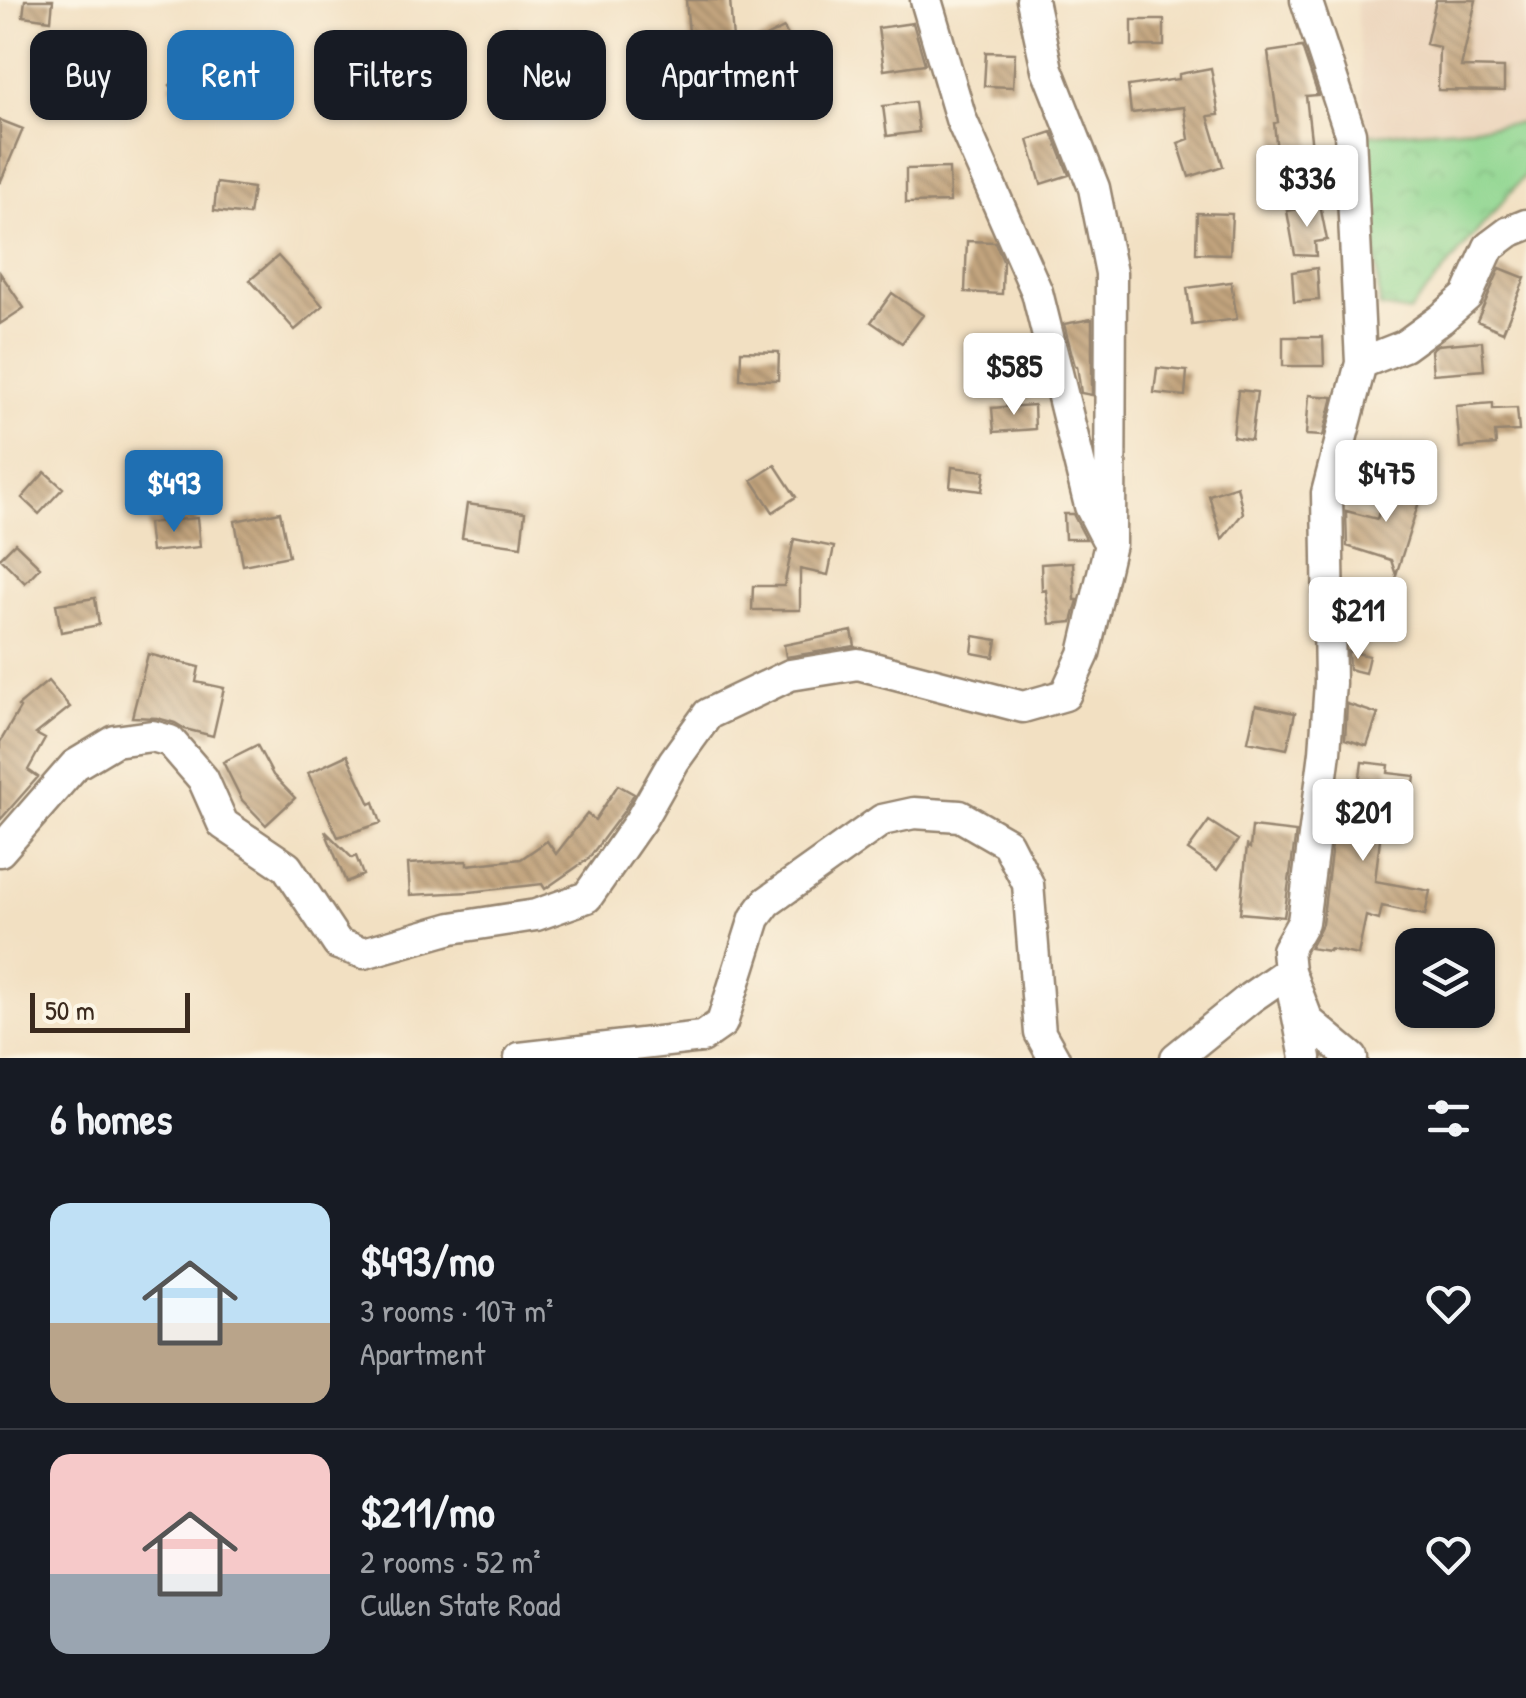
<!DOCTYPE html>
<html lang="en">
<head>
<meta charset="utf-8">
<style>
  body { margin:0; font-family:"Patrick Hand",sans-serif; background:#20242c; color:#f1f3f6; height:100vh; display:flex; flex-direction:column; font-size:38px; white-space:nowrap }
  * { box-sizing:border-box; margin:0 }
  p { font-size:32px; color:#9ea1a6 }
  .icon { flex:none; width:55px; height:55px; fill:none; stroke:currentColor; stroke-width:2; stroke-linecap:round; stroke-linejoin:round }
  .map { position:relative; height:1058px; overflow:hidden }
  .details { display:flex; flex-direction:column; background:#171b24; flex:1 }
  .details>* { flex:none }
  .banner { position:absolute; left:30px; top:30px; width:1000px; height:90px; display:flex; gap:20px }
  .controls { position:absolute; left:1395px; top:928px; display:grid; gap:20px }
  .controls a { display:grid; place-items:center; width:100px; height:100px; border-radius:20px; background:#171b24; box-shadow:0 2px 8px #0004; font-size:50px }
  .scale { position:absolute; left:30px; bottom:25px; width:160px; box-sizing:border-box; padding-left:10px; border:5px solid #3b2a1e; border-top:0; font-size:28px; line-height:35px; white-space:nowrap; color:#3b2a1e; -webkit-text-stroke:8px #fcf5e5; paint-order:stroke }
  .price { position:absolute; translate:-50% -85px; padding:0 22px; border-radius:10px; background:#fff; color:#222; font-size:32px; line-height:65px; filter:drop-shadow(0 2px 5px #0008) }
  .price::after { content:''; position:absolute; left:50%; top:60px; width:30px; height:22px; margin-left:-15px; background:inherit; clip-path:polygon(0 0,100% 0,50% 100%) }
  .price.current { background:#1f6fb2; color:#fff }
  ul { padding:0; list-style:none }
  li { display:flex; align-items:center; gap:30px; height:250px; padding:0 50px }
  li+li { border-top:2px solid #363941 }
  li span { display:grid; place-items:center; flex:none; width:280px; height:200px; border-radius:20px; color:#555 }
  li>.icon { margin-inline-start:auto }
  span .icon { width:120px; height:120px; fill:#fffc; stroke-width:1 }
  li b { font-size:42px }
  h2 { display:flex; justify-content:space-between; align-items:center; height:120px; padding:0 50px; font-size:42px }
  .tag { padding:0 35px; border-radius:20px; background:#171b24; box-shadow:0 2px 8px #0004; font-size:35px; line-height:90px }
  .tag.current { background:#1f6fb2; color:#fff }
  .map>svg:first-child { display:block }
  .built { fill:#ebd3b9 }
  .park { fill:url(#park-crowns); stroke:#658057; stroke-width:2.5 }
  .building { fill:url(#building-back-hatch) }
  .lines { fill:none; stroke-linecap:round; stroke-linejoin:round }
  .minor-casing { stroke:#968570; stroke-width:35 }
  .minor { stroke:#fff; stroke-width:30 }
</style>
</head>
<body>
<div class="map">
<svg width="1526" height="1058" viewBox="0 0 1526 1058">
  <defs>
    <pattern id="park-crowns" width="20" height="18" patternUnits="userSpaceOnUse" patternTransform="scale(2.5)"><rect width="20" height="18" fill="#8fd690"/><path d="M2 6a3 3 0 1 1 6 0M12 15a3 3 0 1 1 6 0" fill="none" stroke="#7cb87c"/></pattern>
    <pattern id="building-back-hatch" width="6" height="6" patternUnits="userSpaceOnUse" patternTransform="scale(2.5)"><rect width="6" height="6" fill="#c2a47e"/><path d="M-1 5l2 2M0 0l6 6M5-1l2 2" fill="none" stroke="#9f8667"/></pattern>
  </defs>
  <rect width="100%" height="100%" fill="#fcf5e5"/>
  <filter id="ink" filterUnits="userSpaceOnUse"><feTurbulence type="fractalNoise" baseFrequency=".01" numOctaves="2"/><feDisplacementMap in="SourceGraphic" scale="20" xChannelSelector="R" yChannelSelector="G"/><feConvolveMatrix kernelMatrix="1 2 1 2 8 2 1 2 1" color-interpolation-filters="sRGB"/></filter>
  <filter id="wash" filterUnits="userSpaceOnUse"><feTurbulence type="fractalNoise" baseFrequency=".0048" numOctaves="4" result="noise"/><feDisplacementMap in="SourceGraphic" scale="40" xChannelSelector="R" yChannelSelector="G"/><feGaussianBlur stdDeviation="2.25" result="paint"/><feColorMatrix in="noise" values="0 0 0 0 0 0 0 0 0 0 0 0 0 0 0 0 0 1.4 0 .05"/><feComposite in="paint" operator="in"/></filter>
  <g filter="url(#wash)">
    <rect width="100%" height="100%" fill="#f2e0c2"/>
    <path class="built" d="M1356 0H1526V123L1366 135Z"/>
    <path class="park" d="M1526 123V174L1409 312 1380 307 1366 135Z"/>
    <g id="blocks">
      <path class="building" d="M25 0H53L51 20 23 16Z
        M686 0H730L733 40 690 43Z
        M1436 0H1476L1461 67 1504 68V91L1438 90 1439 47 1426 44Z
        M1132 20H1164V46H1132Z
        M913 23 925 64 884 70 878 28Z
        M516 27 535 53 515 68 495 42Z
        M784 28 807 72 771 91 748 46Z
        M1302 47 1318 95 1306 96 1313 157 1278 161 1274 123 1278 122 1268 52Z
        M986 52 1015 53 1013 87 984 86Z
        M189 68 211 93 191 110 170 85Z
        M1211 68 1219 115 1208 116 1223 166 1189 177 1178 143 1189 139 1184 107 1131 113 1128 86 1179 79V74Z
        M915 102 919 132 887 136 883 106Z
        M0 120 23 129 0 183Z
        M1052 132 1069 175 1041 184 1028 140Z
        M949 168 950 202 906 203V169Z
        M217 183 253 188 249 215 214 211Z
        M1320 205 1327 240 1315 242 1316 256 1295 255 1287 211Z
        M1197 213 1232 214 1230 254 1196 253Z
        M967 241 995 242 1003 261 1002 294 965 292Z
        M278 256 323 306 295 330 250 280Z
        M1317 268 1319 300 1294 302 1292 272Z
        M1500 268 1525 278 1503 332 1477 321Z
        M0 273 24 308 0 324Z
        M1231 282 1237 319 1192 325 1187 288Z
        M892 293 923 315 902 343 871 322Z
        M1092 319V395L1081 393 1077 366H1075L1064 324Z
        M1283 337H1323L1324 366H1283Z
        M1482 341 1484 370 1433 374 1431 350 1437 345Z
        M741 351 779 352 778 380 740 379Z
        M1002 352 1034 358 1030 384 997 378Z
        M1157 368 1187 371 1185 396 1154 393Z
        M1238 390 1257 392 1251 440 1233 437Z
        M1309 395 1333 397 1323 436 1306 435Z
        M1493 403V409L1517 408 1519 431 1495 432 1496 445 1460 448 1456 406Z
        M1034 405 1035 429 994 432 992 408Z
        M775 465 796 497 773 512 752 480Z
        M952 467 985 471 982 491 950 487Z
        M45 472 63 488 39 514 22 498Z
        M1389 481 1422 492 1396 575 1391 560 1347 546 1346 511 1377 519Z
        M1237 486 1243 513 1222 539 1209 495Z
        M467 504 525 512 521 546 462 538Z
        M280 512 289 556 243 565 235 521Z
        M1064 514H1073L1086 539H1065Z
        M197 518 200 547 151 552 148 523Z
        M794 539 834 547 828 575 800 569V610H752L753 586H784Z
        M15 543 40 567 25 583 0 558Z
        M1073 562 1075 600H1078L1072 622 1050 624 1046 590 1042 591 1041 564Z
        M1347 589 1386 595 1383 620 1348 616Z
        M95 598 99 625 61 632 56 604Z
        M852 631 855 646 786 657 784 645Z
        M974 636 997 640 994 657 972 653Z
        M1348 651 1369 656 1365 673 1349 669Z
        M148 654 199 667 196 682 224 688 213 736 185 729 175 723 157 718 132 717Z
        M48 681 70 707 36 734 45 739 28 770 38 777 0 820V742L20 708 18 706Z
        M1347 704 1378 714 1367 746 1345 739Z
        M1256 705 1295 713 1287 749 1248 741Z
        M257 745 273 775 295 798 266 825 242 800 223 762Z
        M347 755 370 804 374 802 381 823 338 837 308 773Z
        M1362 762 1389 765 1388 773 1415 776 1412 799 1385 796 1375 881 1430 891 1425 915 1382 906 1379 920 1366 916 1358 955 1329 949V951L1310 948 1322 924 1338 797 1357 800Z
        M618 785 634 794 624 811 588 859 545 889 542 884 470 892 410 895 408 864 467 861V865L521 859 547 841 556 854 587 814 595 820Z
        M1209 821 1238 840 1217 870 1188 850Z
        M1252 827 1296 832 1284 917 1240 913 1247 846 1250 848Z
        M325 831 352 858 356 856 363 875 346 882Z"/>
    </g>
  </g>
  <g filter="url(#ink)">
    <use href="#blocks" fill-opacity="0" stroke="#968570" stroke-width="2.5"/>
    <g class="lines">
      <g class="minor-casing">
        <path id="minor" d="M926 0 961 119 1037 292 1090 506 1106 537
          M1306 0 1350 133 1361 363
          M0 851 75 765 115 741 152 736 170 741 203 779 223 824 287 867 338 944 364 953 452 928 536 915 587 897 640 821 674 761 708 714 790 675 858 664 1023 707 1065 695 1084 654 1110 544 1111 273 1094 188 1047 69 1032 0
          M520 1058 702 1037 722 1023 755 918 767 902 882 820 914 813 960 816 1007 843 1028 884 1040 1033 1054 1058
          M1176 1058 1250 998 1289 971 1308 1021 1352 1058
          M1306 1058 1289 971 1287 950 1303 922 1325 752 1330 683 1327 493 1361 363 1404 346 1441 319 1467 296 1489 247 1509 232 1526 225"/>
      </g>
      <use href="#minor" class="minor"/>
    </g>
  </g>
</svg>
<div class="controls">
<a><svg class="icon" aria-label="layers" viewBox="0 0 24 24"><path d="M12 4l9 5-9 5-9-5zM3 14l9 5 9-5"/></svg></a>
</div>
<div class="scale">50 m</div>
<b class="price" style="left:1307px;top:230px">$336</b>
<b class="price" style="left:1014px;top:418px">$585</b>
<b class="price" style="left:1386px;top:525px">$475</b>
<b class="price current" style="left:174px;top:535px">$493</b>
<b class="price" style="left:1358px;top:662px">$211</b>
<b class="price" style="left:1363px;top:864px">$201</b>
<div class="banner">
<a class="tag">Buy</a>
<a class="tag current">Rent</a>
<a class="tag">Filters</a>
<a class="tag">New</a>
<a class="tag">Apartment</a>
</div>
</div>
<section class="details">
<h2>6 homes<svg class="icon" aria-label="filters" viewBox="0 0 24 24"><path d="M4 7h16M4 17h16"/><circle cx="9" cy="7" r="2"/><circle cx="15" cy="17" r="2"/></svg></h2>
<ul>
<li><span style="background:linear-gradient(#bfe0f5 60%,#b9a48a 0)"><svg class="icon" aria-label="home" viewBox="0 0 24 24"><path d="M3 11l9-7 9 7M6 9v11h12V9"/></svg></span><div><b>$493/mo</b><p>3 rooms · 107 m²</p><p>Apartment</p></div><svg class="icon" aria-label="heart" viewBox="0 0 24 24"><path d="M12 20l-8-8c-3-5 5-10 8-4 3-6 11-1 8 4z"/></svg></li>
<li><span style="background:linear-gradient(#f6c9c9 60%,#9aa5b1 0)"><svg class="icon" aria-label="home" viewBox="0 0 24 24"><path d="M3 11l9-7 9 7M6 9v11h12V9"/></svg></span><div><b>$211/mo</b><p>2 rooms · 52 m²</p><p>Cullen State Road</p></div><svg class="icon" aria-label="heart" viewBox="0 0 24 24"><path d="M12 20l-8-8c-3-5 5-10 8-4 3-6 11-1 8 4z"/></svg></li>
</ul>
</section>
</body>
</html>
